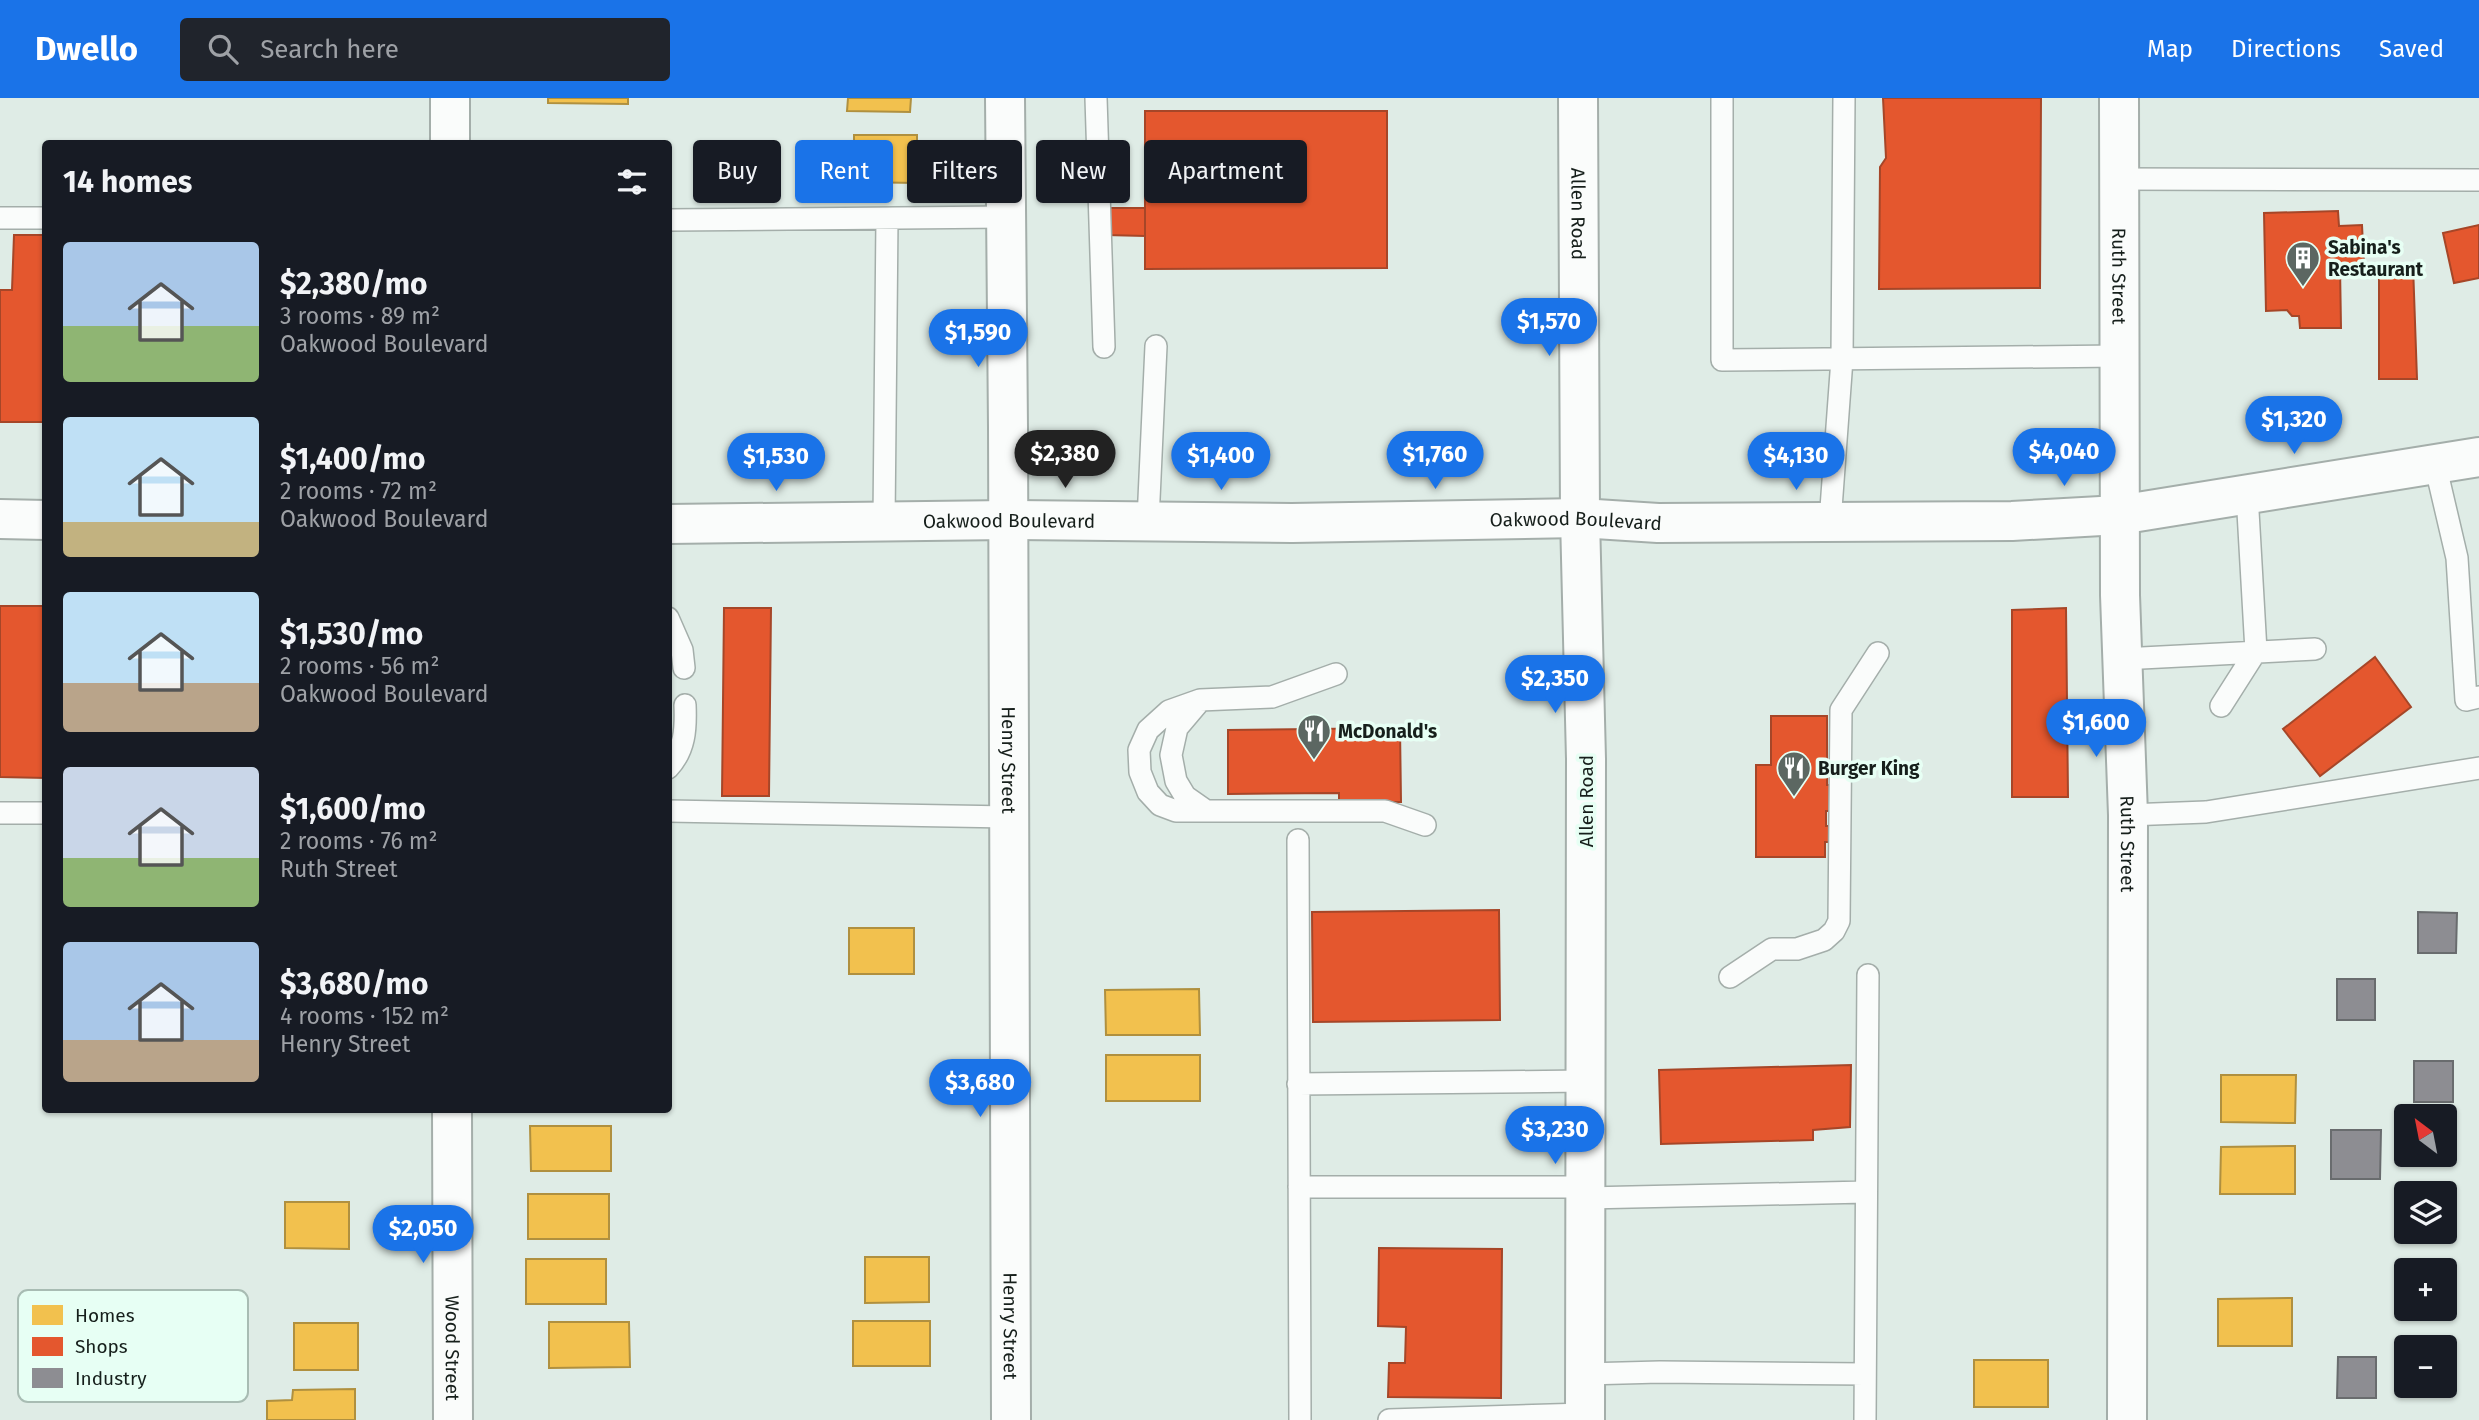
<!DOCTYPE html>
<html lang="en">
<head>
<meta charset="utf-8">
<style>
  body { margin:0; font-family:"Fira Sans",sans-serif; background:#20242c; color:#f1f3f6; height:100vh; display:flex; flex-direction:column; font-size:26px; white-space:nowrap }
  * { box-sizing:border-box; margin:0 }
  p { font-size:23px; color:#9ea1a6 }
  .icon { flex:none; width:38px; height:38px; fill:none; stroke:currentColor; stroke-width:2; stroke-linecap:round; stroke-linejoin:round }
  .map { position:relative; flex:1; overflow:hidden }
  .sheet { position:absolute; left:42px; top:42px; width:630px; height:973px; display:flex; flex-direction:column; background:#171b24; border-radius:7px; box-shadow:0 2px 5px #0004 }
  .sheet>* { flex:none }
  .top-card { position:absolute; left:693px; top:42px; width:665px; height:63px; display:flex; gap:14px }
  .needle { width:46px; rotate:328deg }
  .fabs { position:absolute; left:2394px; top:1006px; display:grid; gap:14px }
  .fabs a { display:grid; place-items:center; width:63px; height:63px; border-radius:7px; background:#171b24; box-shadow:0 2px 5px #0004; font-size:35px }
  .price { position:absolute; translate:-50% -60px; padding:0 16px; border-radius:24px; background:#1a73e8; color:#fff; font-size:23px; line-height:46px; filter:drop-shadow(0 2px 4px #0008) }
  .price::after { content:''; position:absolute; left:50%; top:42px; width:21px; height:16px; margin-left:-10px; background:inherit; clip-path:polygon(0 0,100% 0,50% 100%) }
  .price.current { background:#222; color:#fff }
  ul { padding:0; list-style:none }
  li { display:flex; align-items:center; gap:21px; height:175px; padding:0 21px }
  li span { display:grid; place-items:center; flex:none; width:196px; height:140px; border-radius:7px; color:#555 }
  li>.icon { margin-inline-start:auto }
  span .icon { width:84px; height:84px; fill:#fffc; stroke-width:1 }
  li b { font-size:30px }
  h2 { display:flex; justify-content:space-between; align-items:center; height:84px; padding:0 21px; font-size:30px }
  .tag { padding:0 24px; border-radius:7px; background:#171b24; box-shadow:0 2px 5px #0004; font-size:24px; line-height:63px }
  .tag.current { background:#1a73e8; color:#fff }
  header { display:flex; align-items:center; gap:42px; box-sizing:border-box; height:98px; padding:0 35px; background:#1a73e8; color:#fff }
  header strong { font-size:33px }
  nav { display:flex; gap:38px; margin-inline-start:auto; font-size:24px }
  .search { width:490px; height:63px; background:#20242c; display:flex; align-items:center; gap:18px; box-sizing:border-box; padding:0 24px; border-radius:7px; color:#9ea1a6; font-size:26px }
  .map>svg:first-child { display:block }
  .homes { fill:#f2c14e; stroke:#b0903f; stroke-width:2 }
  .shops { fill:#e4572e; stroke:#a64628; stroke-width:2 }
  .industry { fill:#8d8d92; stroke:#696c6e; stroke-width:2 }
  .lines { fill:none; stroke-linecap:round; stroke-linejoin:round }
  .lane-casing { stroke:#a4aeaa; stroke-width:24 }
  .street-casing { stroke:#a4aeaa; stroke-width:42 }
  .secondary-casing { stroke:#a4aeaa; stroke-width:42 }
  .lane { stroke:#fafcfb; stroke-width:21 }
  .street { stroke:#fafcfb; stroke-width:38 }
  .secondary { stroke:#fafcfb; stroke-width:38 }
  .labels { text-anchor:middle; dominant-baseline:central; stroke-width:7; stroke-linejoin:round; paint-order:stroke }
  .street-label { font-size:19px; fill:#161f1b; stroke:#e7fff4 }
  .poi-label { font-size:19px; font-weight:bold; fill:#161f1b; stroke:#e7fff4; text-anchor:start }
  .key { fill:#e7fff4; stroke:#a8bcb3; stroke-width:2 }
  .key-label { font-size:19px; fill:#161f1b }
</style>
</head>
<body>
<header>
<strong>Dwello</strong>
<div class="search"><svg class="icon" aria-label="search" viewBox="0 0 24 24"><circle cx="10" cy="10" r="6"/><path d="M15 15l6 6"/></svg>Search here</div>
<nav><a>Map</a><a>Directions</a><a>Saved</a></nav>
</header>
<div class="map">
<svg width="2479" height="1322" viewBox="0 0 2479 1322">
  <rect width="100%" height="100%" fill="#dfece6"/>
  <path class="homes" d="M548 0H628V6L548 5Z
    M848 0H911L910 14 847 13Z
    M854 37H917V85L854 84Z
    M849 830H914V876H849Z
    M1199 891 1200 937H1106L1105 892Z
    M1106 957H1200V1003H1106Z
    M2221 977H2296L2295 1025 2221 1024Z
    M530 1028H611V1073H531Z
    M2295 1048V1096H2220L2221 1049Z
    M528 1096H609V1141H528Z
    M285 1104H349V1151L285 1150Z
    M865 1159H929V1204L865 1205Z
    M526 1161H606V1206H526Z
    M2292 1200V1248H2218V1201Z
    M853 1223H930V1268H853Z
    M549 1224H629L630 1269 549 1270Z
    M294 1225H358V1272H294Z
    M1974 1262H2048V1309H1974Z
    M355 1291V1322H267V1303L292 1302 293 1292Z"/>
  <path class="shops" d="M1883 0H2041L2040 190 1879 191 1880 69 1886 60Z
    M1145 13H1387V170L1145 171Z
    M1106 110H1145V138L1106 137Z
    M2338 113 2339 128 2362 127 2364 167 2340 168 2341 230H2300L2299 218H2292L2287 212 2266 213 2264 115Z
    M2479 127V180L2454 185 2443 135Z
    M14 137H46V324H0V192H12Z
    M2413 167 2417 281H2379V168Z
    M0 508H46V680L0 679Z
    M724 510H771L769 698H722Z
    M2066 510 2068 699H2012V512Z
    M2375 559 2411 609 2320 678 2283 631Z
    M1771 618H1827V687H1833V713H1826V728H1832L1833 744H1825V759H1756V667H1771Z
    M1400 630 1401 704H1339V695L1228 696V632Z
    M1499 812 1500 922 1313 924 1312 814Z
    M1851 967 1850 1029 1813 1032V1042L1661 1046 1659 972Z
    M1379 1150 1502 1151 1501 1300 1388 1299 1389 1265H1405L1406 1229 1378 1228Z"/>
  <path class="industry" d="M2418 814 2457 815 2456 855H2418Z
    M2337 881H2375V922H2337Z
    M2414 963H2453V1004H2414Z
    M2331 1032H2381L2380 1081H2331Z
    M2338 1259H2376V1300H2337Z"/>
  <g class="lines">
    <g class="lane-casing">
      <path id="lane" d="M1096 0 1104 249
        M1722 0V262L2119 258
        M2119 81 2479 82
        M0 120H46
        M668 122 1006 119
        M2435 366 2457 460 2466 602 2479 599
        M884 423 887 121
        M1148 423 1156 248
        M1830 424 1842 261 1844 0
        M668 520 682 552 684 570
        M2122 561 2315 551
        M1336 576 1272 599 1200 602 1169 613 1148 632 1139 652 1140 674 1148 694 1160 707 1176 713H1385L1425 727
        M1199 604 1177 630 1171 657 1176 683 1185 698 1205 712
        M2221 608 2256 553 2247 396
        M668 670C685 652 686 631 685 607
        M668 713 1009 719
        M0 715H46
        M2128 717 2206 714 2479 670
        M1298 742 1300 1322
        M1730 879 1772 851H1797L1824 842 1834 833 1839 823 1841 612 1878 555
        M1298 986 1586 983
        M1299 1089H1585
        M1586 1100 1866 1094
        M1585 1276 1660 1274 1865 1276
        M1389 1322 1585 1316
        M1865 1322 1868 877"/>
    </g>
    <g class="street-casing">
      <g id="street">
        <path d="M450 0V46"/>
        <path id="s1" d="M1005 0 1008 329 1011 1322"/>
        <path id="s2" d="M2119 0 2120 497 2128 717 2127 1322"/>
        <path id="s3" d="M452 1012 453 1322"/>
      </g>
    </g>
    <g class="secondary-casing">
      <g id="secondary">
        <path id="s4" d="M1578 0 1580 420 1586 661 1585 1322"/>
        <path d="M0 421 46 422"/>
        <path id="s5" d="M668 426 1008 422 1292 425 1580 420 1658 425 2012 423 2119 417 2479 359"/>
      </g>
    </g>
    <use href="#lane" class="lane"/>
    <use href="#street" class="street"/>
    <use href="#secondary" class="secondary"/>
  </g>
  <defs>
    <g id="building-pin" transform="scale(1.75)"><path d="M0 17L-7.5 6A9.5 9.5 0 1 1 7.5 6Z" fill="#5c6762" stroke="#e7fff4"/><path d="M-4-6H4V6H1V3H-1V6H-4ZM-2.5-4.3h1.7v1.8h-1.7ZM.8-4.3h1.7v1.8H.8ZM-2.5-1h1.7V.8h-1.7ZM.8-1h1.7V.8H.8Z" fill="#fff"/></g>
    <g id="restaurant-pin" transform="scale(1.75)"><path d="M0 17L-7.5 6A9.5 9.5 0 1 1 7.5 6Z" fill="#5c6762" stroke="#e7fff4"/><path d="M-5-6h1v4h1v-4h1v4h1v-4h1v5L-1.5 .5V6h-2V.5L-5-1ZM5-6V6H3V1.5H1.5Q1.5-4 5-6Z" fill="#fff"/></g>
  </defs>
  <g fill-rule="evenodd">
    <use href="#building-pin" x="2303" y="160"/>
    <use href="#restaurant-pin" x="1314" y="633"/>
    <use href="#restaurant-pin" x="1794" y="670"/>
  </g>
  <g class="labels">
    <g class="street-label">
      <text stroke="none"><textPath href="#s4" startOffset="116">Allen Road</textPath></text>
      <text stroke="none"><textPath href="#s2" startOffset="178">Ruth Street</textPath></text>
      <text stroke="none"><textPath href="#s5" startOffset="341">Oakwood Boulevard</textPath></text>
      <text stroke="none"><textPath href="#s5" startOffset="908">Oakwood Boulevard</textPath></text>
      <text stroke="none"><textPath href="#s1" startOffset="662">Henry Street</textPath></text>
      <text transform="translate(1586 703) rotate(-90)">Allen Road</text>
      <text stroke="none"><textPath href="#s2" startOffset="746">Ruth Street</textPath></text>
      <text stroke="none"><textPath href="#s1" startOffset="1228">Henry Street</textPath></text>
      <text stroke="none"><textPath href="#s3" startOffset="238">Wood Street</textPath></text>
    </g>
    <g class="poi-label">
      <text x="2328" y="149">Sabina's<tspan x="2328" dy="22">Restaurant</tspan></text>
      <text x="1338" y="633">McDonald's</text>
      <text x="1818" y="670">Burger King</text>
    </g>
  </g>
  <rect x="18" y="1192" width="230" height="112" rx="10" class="key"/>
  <rect x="32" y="1207" width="31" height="20" fill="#f2c14e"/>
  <rect x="32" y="1239" width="31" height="19" fill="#e4572e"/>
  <rect x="32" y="1270" width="31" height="20" fill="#8d8d92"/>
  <g class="key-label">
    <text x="75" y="1224">Homes</text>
    <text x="75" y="1255">Shops</text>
    <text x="75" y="1287">Industry</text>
  </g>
</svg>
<div class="fabs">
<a><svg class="needle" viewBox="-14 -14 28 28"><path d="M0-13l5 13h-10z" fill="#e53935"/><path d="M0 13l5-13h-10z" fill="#9ea1a6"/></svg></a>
<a><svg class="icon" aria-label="layers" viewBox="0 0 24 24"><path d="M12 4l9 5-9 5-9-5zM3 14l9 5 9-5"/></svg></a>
<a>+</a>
<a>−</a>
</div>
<b class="price" style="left:1549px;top:260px">$1,570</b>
<b class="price" style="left:978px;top:271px">$1,590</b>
<b class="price" style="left:2294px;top:358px">$1,320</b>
<b class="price" style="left:2064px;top:390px">$4,040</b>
<b class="price current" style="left:1065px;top:392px">$2,380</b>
<b class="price" style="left:1435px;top:393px">$1,760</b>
<b class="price" style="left:1221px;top:394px">$1,400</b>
<b class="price" style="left:1796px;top:394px">$4,130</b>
<b class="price" style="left:776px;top:395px">$1,530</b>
<b class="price" style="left:1555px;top:617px">$2,350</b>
<b class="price" style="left:2096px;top:661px">$1,600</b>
<b class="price" style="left:980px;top:1021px">$3,680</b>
<b class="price" style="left:1555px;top:1068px">$3,230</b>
<b class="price" style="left:423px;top:1167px">$2,050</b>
<div class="top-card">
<a class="tag">Buy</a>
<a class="tag current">Rent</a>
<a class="tag">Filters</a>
<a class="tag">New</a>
<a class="tag">Apartment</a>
</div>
<section class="sheet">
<h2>14 homes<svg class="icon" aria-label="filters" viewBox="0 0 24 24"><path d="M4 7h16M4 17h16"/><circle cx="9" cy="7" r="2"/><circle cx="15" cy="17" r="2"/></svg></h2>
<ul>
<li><span style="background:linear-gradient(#a9c7e8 60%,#8fb573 0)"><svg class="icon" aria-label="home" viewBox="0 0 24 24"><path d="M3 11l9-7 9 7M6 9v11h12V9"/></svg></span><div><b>$2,380/mo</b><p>3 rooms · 89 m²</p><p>Oakwood Boulevard</p></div></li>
<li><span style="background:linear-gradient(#bfe0f5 75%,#c2b280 0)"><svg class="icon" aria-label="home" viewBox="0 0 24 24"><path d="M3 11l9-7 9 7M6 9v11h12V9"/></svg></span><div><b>$1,400/mo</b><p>2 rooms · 72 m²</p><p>Oakwood Boulevard</p></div></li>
<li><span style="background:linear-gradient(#bfe0f5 65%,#b9a48a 0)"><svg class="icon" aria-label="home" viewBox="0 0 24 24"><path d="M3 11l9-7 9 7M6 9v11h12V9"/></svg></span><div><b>$1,530/mo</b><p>2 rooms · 56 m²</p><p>Oakwood Boulevard</p></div></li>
<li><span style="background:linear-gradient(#c9d6e8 65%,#8fb573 0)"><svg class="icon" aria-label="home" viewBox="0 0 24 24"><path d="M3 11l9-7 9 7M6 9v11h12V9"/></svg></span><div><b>$1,600/mo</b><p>2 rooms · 76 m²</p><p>Ruth Street</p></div></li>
<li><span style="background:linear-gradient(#a9c7e8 70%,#b9a48a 0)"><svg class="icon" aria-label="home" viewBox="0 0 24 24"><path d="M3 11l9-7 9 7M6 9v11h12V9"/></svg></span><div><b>$3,680/mo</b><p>4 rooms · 152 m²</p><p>Henry Street</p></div></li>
</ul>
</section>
</div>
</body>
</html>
